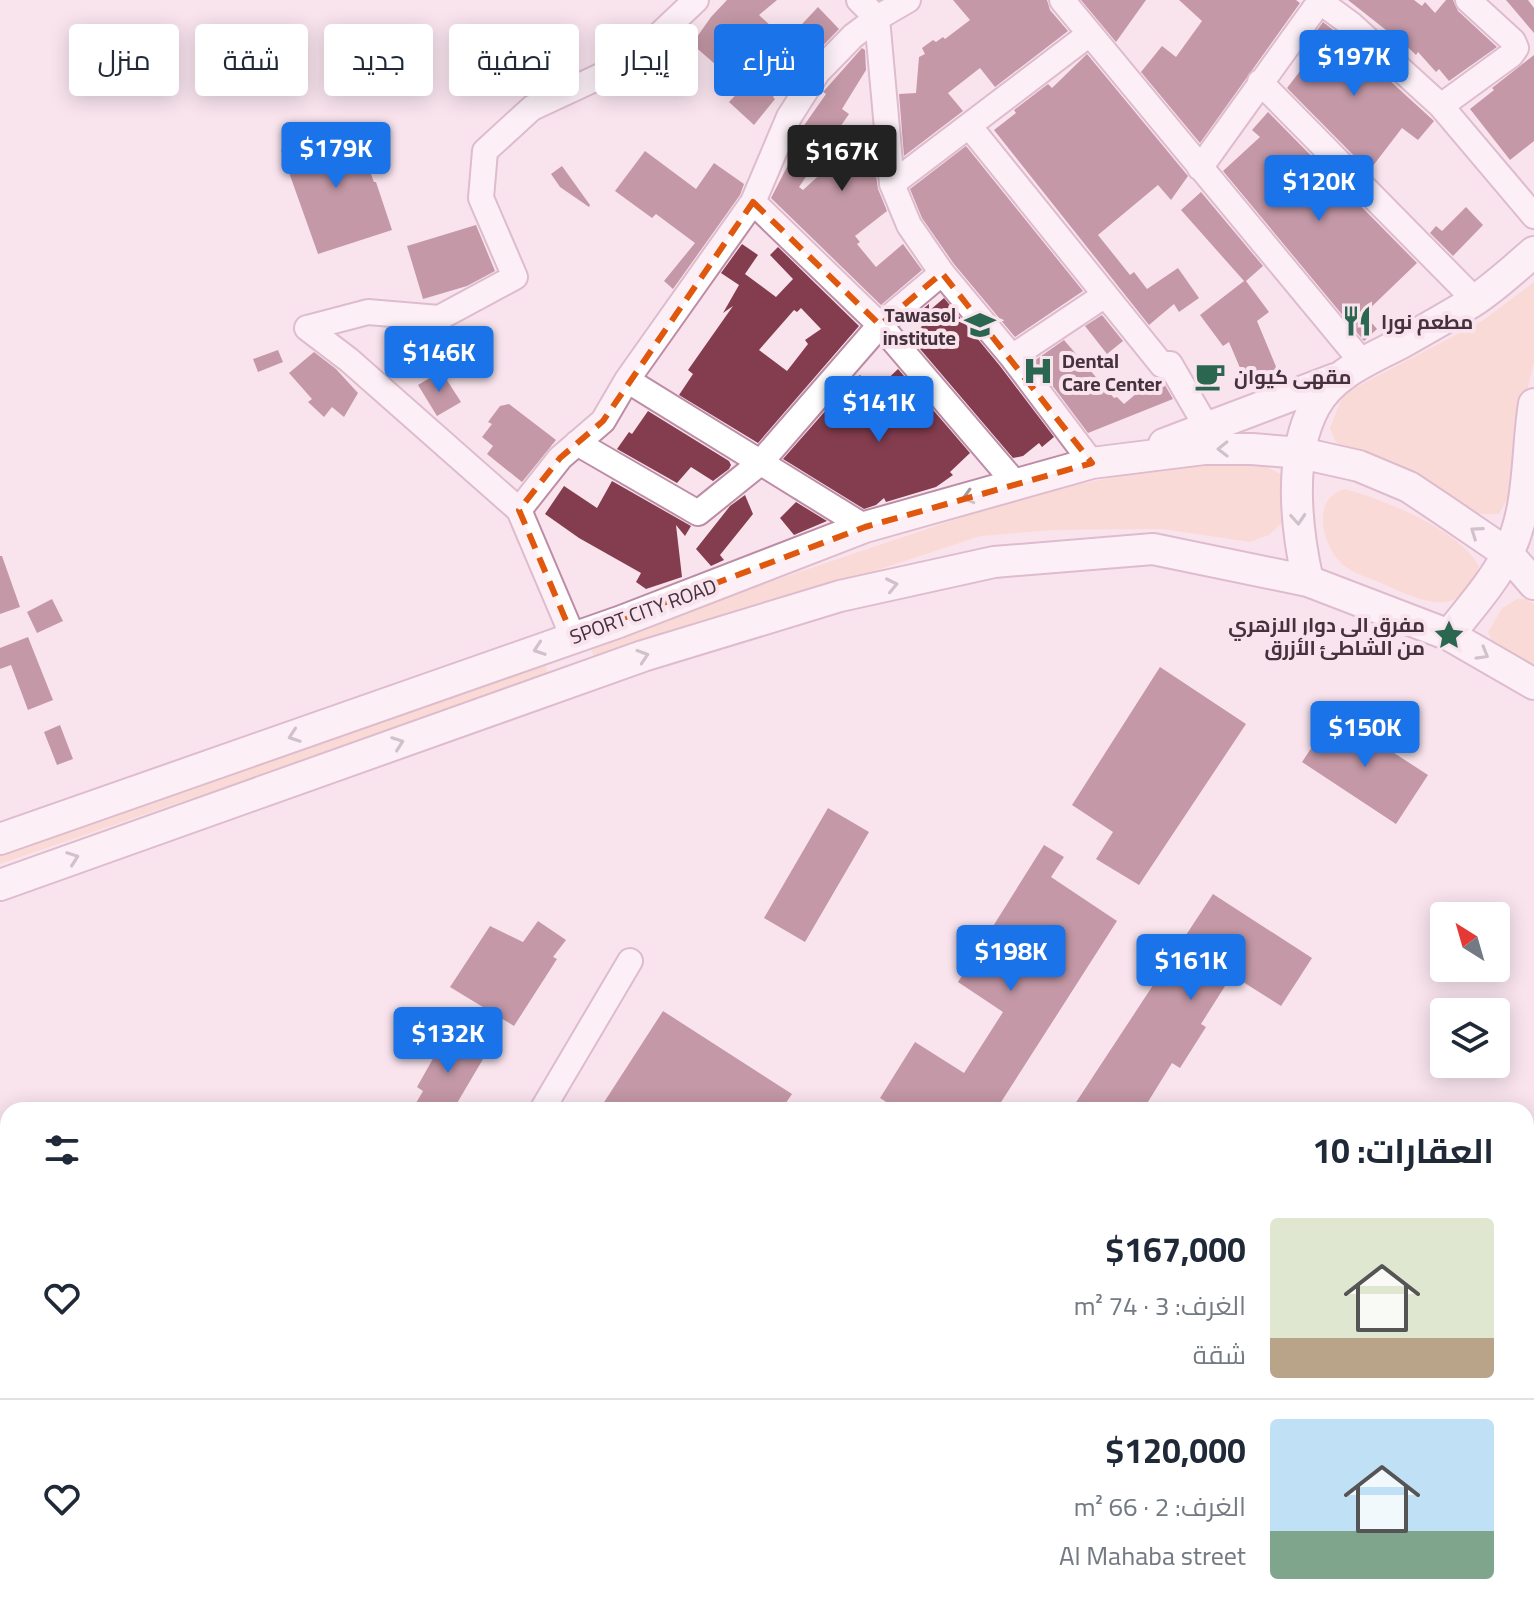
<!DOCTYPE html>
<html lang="ar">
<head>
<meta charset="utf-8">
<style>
  body { margin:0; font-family:Georgia,Cairo,serif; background:#f2f2f3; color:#1f2937; direction:rtl; height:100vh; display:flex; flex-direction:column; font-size:30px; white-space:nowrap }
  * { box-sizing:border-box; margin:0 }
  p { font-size:26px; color:#747a83 }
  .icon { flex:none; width:44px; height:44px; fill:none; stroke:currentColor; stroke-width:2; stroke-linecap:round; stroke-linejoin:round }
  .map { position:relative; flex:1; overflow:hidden; direction:ltr }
  .drawer { position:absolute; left:0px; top:1102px; width:1534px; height:514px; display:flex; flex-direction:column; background:#fff; border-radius:24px 24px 0 0; box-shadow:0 4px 20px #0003; direction:rtl }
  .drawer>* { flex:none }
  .hud { position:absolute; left:24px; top:24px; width:800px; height:72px; direction:rtl; display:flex; gap:16px }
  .needle { width:52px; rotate:323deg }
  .buttons { position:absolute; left:1430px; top:902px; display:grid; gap:16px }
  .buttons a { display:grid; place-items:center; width:80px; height:80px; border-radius:8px; background:#fff; box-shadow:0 4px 20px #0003; font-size:40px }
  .price { position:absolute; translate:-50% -68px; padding:0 18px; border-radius:8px; background:#1a73e8; color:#fff; font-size:26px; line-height:52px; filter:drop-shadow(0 2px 4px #0008) }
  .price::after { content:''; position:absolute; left:50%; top:48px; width:24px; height:18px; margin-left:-12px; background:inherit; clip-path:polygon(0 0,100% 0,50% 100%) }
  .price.selected { background:#222; color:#fff }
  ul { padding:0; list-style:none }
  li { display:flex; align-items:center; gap:24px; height:200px; padding:0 40px }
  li+li { border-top:2px solid #e0e1e3 }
  li span { display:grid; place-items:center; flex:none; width:224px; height:160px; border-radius:8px; color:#555 }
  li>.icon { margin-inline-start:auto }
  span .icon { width:96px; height:96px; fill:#fffc; stroke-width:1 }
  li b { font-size:34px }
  h2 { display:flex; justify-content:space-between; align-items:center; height:96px; padding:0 40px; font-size:34px }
  .tag { padding:0 28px; border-radius:8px; background:#fff; box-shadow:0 4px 20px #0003; font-size:28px; line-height:72px }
  .tag.selected { background:#1a73e8; color:#fff }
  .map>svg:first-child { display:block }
  .green { fill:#fbcfbb }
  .building { fill:#843d4f; fill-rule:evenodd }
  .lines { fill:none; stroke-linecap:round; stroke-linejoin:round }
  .minor-casing { stroke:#bd8ca6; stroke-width:28 }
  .major-casing { stroke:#bd8ca6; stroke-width:34 }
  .minor { stroke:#fff; stroke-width:24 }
  .major { stroke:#fff; stroke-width:30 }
  .oneway { stroke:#a2989e }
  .marked { fill:none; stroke:#e0570e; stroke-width:6; stroke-dasharray:16 10; stroke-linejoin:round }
  .labels { text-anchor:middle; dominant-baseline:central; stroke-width:8; stroke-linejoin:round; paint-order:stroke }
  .poi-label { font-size:20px; font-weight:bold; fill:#46323c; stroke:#f9e4ee; text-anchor:start }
  .street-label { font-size:20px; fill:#46323c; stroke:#f9e4ee }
</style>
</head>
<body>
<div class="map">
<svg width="1534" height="1615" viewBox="0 0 1534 1615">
  <rect width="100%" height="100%" fill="#f9e4ee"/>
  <path class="green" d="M1534 282V362L1517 433 1513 489 1499 514H1468L1361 463 1335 441 1330 428 1343 394 1482 321Z
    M1213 463 1267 467 1281 474 1288 484 1290 495 1282 523 1269 535 1250 542 1162 529 1054 530 981 536 607 659 593 655 591 649 601 639 971 514 1064 487 1160 468Z
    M1345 489C1387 501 1457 528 1479 566 1462 622 1421 601 1381 583 1369 578 1352 573 1342 564 1322 545 1310 498 1345 489Z
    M1517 599H1526L1534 604V672L1493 644 1488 632 1502 608Z
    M545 664 548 674 543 678 0 864V848Z"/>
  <path class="building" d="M727 0H777L759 15 773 28 723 71 692 44 711 17Z
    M953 0H1047L1050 10 1068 31 995 87 980 68 948 93 963 111 904 156 899 94 916 93 919 57 925 54 922 48 933 40 936 42 943 37 945 39 970 20Z
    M1081 0H1146L1116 42Z
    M1179 0H1296L1300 3 1200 143 1141 72 1162 46 1176 57 1202 21Z
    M1348 0H1414L1422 6 1425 2 1435 13 1446 0H1453L1458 11 1497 47 1449 81 1439 69 1436 72 1418 52 1416 55 1392 32 1391 34Z
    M1506 0H1528L1534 8V33Z
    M818 7 839 29 773 97 775 99 754 125 729 102Z
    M1323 22 1342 37 1434 121 1418 140 1402 128 1369 171 1287 88 1307 62 1299 56Z
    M862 48 865 50 866 70 842 109 849 114 799 187 803 190 872 127 874 151 868 156 860 155 876 176 878 189 887 211 855 236 860 242 857 244 876 267 903 244 922 270 881 305 771 198 802 138 798 134 826 94 823 92Z
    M1087 54 1188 176 1171 200 1158 185 1098 235 1130 275 1134 272 1147 289 1178 268 1199 298 1179 312 1174 304 1149 325 994 130 1016 113 1014 110 1048 84 1052 88Z
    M1534 55V141L1510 160 1470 109 1494 90 1492 88Z
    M1268 112 1417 263 1364 314 1377 329 1364 341 1223 171 1260 137 1252 130Z
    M352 124 374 182H376L392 230 318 254 281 150Z
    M966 146 1083 291 1015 337 954 264 922 218 910 189Z
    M645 151 696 189 714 163 744 184 740 195 673 289 664 281 695 243 656 214 652 218 615 191Z
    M562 166 590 205 589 207 560 187 551 174Z
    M1201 192 1263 266 1246 281 1269 312 1257 321 1277 369 1246 382 1229 342 1223 346 1200 315 1244 281 1181 210Z
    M1466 207 1483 225 1453 256 1430 233 1436 226 1442 231Z
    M476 225 495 271 467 286 423 299 407 246Z
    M742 244 758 255 745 274 776 297 793 279 770 255 778 247 859 326 758 443 679 395 693 374 688 370 733 306 723 313 739 285 721 273ZM801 308 821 329 805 340 808 344 787 371 759 350 794 310 797 312Z
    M944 298 1000 366 1054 437 1042 447 1039 443 1023 456 1013 458 909 336 926 323 918 313 929 304V311Z
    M1102 315 1123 341 1107 354 1085 326Z
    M1064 340 1114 398 1117 397 1124 404 1137 393 1134 389 1158 379 1162 380 1173 399 1088 433 1034 361Z
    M278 350 283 362 258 372 253 359Z
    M314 352 336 369 358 393 344 417 332 407 324 417 308 402 312 399 289 373Z
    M898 369 970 453 950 472 953 475 936 487 886 502 884 498 876 505 864 509 783 459 849 384 860 375 874 392Z
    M441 371 461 402 437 416 418 385Z
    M509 404 556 440 522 482 487 454 493 446 482 437 492 424 488 422 500 406Z
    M648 411 729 461 731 465 729 469 713 481 691 467 677 483 617 449 629 432 632 434Z
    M612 481 691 526 685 536 676 525 682 577 646 589 636 582 641 573 579 538 545 514 564 486 597 508Z
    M745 495 753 514 720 555 724 560 711 566 696 549 730 506Z
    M796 502 827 521 794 535 780 518Z
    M0 556H2L20 607 0 614Z
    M52 599 63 621 37 633 27 612Z
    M28 637 53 700 28 710 11 665 0 669V648Z
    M1160 667 1246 724 1139 885 1096 859 1113 832 1072 805Z
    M1334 714 1428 775 1396 824 1302 762Z
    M60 725 73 759 57 765 44 732Z
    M828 808 869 832 805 942 764 918Z
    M1044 845 1064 857 1051 877 1117 921 996 1110H899L880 1098 915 1042 964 1073 1003 1012 958 982Z
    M1213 894 1312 958 1281 1006 1232 975 1201 1024 1206 1027 1180 1068 1172 1063 1143 1110H1071Z
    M538 921 566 940 553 957 557 959 514 1026 450 987 490 926 523 942Z
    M663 1011 792 1094 781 1110H599Z
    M448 1032 486 1054 453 1110H412L423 1091 417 1087Z"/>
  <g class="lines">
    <g class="minor-casing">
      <path id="minor" d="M859 0 877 18 892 184 909 225 942 273 1012 357 1092 463
        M1062 0 1362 362
        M1318 0 1352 25 1441 106 1534 216
        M1260 82 1475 300
        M1441 106 1511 55 1516 48 1513 41 1468 0
        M970 127 1162 365 1170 364 1206 426
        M1200 168 1320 1
        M892 184 1088 35
        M753 202 880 325 1015 483
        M307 328 368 312 439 318 515 277 481 198 485 151 532 108 605 74 657 37 696 0
        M307 328 349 360 519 510 573 637
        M1012 357 1105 295
        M627 380 865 527
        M577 443 698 513 760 463 880 325 942 273
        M519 510 560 458 603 421 627 380 753 202 789 117 817 73 853 36 877 18 908 0
        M542 1110 630 961
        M522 1608 535 1615
        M853 1608 863 1615
        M299 1615 300 1608"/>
    </g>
    <g class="major-casing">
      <path id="major" d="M1164 444 1335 379
        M1308 581C1296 528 1288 455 1315 406 1333 373 1371 359 1403 342 1426 329 1449 316 1472 302 1494 288 1514 269 1534 252
        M1449 635C1469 609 1492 584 1507 555 1531 509 1526 453 1534 404
        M0 839 619 622 865 527 1092 463 1204 449H1252L1301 453 1359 466 1409 487 1445 511 1508 554 1534 584
        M0 885 643 656 840 596 994 562 1153 549 1308 581 1449 635 1534 684"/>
    </g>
    <use href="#minor" class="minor"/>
    <use href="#major" class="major"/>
  </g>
  <defs><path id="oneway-chevron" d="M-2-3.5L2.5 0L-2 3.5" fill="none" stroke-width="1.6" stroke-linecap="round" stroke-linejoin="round" transform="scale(2)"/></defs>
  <g class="oneway">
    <use href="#oneway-chevron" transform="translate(1223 449) rotate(179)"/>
    <use href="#oneway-chevron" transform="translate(968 497) rotate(164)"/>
    <use href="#oneway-chevron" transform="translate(1298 519) rotate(86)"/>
    <use href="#oneway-chevron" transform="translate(1476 532) rotate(-145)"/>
    <use href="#oneway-chevron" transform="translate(892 585) rotate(-12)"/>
    <use href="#oneway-chevron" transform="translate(539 649) rotate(161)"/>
    <use href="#oneway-chevron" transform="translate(1483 654) rotate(30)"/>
    <use href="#oneway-chevron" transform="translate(643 656) rotate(-18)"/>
    <use href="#oneway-chevron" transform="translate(294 736) rotate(161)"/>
    <use href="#oneway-chevron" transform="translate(398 743) rotate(-20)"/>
    <use href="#oneway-chevron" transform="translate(73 858) rotate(-20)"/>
  </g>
  <path d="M0 0H1534V1615H0ZM753 202 880 325 942 273 1092 463 865 527 573 637 519 510 560 458 603 421Z" fill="#f9e4ee" fill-opacity=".55" fill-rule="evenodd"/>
  <path class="marked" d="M753 202 880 325 942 273 1092 463 865 527 573 637 519 510 560 458 603 421Z"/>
  <defs>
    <g id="restaurant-bare" transform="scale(2.4)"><path d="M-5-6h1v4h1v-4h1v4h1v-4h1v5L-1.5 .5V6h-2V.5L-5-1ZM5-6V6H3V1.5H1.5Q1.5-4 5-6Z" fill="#2b6650" stroke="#f9e4ee" stroke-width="2.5" paint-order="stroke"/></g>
    <g id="school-bare" transform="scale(2.4)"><path d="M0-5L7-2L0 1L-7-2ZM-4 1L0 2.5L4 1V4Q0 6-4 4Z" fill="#2b6650" stroke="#f9e4ee" stroke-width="2.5" paint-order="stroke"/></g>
    <g id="hospital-bare" transform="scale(2.4)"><path d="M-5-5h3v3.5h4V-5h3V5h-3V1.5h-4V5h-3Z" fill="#2b6650" stroke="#f9e4ee" stroke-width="2.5" paint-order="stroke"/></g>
    <g id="cafe-bare" transform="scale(2.4)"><path d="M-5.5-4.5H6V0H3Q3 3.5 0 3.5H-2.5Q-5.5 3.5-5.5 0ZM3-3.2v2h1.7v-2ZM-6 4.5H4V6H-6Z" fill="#2b6650" stroke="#f9e4ee" stroke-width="2.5" paint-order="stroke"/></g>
    <g id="sight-bare" transform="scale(2.4)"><path d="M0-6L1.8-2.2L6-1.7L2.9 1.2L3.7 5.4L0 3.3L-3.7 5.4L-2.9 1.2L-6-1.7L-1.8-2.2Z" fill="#2b6650" stroke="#f9e4ee" stroke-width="2.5" paint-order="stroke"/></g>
  </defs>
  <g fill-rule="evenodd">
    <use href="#restaurant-bare" x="1357" y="321"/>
    <use href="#school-bare" x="980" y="325"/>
    <use href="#hospital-bare" x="1038" y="371"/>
    <use href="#cafe-bare" x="1210" y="376"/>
    <use href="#sight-bare" x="1449" y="635"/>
  </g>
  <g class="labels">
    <g class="poi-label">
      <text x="956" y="314" text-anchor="end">Tawasol<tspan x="956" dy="23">institute</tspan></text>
      <text x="1381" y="321">مطعم نورا</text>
      <text x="1062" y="360">Dental<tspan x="1062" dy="23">Care Center</tspan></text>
      <text x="1234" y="376">مقهى كيوان</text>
      <text x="1425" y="624" text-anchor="end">مفرق الى دوار الازهري<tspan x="1425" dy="23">من الشاطئ الأزرق</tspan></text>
    </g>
    <g class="street-label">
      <text transform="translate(643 611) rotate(-20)">SPORT CITY ROAD</text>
    </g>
  </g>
</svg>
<div class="buttons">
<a><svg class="needle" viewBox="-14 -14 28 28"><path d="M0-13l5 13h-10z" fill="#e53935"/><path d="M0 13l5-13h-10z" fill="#747a83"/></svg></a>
<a><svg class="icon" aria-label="layers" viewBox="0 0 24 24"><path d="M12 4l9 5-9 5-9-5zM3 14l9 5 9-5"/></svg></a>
</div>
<b class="price" style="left:1354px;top:98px">$197K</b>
<b class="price" style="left:336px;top:190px">$179K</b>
<b class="price selected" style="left:842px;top:193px">$167K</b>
<b class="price" style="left:1319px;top:223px">$120K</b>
<b class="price" style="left:439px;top:394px">$146K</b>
<b class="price" style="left:879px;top:444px">$141K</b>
<b class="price" style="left:1365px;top:769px">$150K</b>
<b class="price" style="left:1011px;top:993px">$198K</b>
<b class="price" style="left:1191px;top:1002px">$161K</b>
<b class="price" style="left:448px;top:1075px">$132K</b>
<div class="hud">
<a class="tag selected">شراء</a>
<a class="tag">إيجار</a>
<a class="tag">تصفية</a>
<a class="tag">جديد</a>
<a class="tag">شقة</a>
<a class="tag">منزل</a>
</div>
<section class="drawer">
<h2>العقارات: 10<svg class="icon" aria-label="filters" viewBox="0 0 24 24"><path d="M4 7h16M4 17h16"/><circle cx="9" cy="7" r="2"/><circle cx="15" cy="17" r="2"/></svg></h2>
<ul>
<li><span style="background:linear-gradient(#dfe7d0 75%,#b9a48a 0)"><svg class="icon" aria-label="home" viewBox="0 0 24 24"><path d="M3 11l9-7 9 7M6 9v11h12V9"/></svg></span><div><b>$167,000</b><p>الغرف: 3 · 74 m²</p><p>شقة</p></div><svg class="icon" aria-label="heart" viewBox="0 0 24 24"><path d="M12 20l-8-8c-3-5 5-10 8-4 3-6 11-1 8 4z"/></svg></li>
<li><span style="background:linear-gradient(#bfe0f5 70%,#7fa58c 0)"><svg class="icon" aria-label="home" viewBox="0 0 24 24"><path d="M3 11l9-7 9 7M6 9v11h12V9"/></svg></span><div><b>$120,000</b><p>الغرف: 2 · 66 m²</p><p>Al Mahaba street</p></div><svg class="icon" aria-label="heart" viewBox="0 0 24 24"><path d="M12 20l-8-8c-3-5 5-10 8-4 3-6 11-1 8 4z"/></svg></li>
</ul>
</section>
</div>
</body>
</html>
